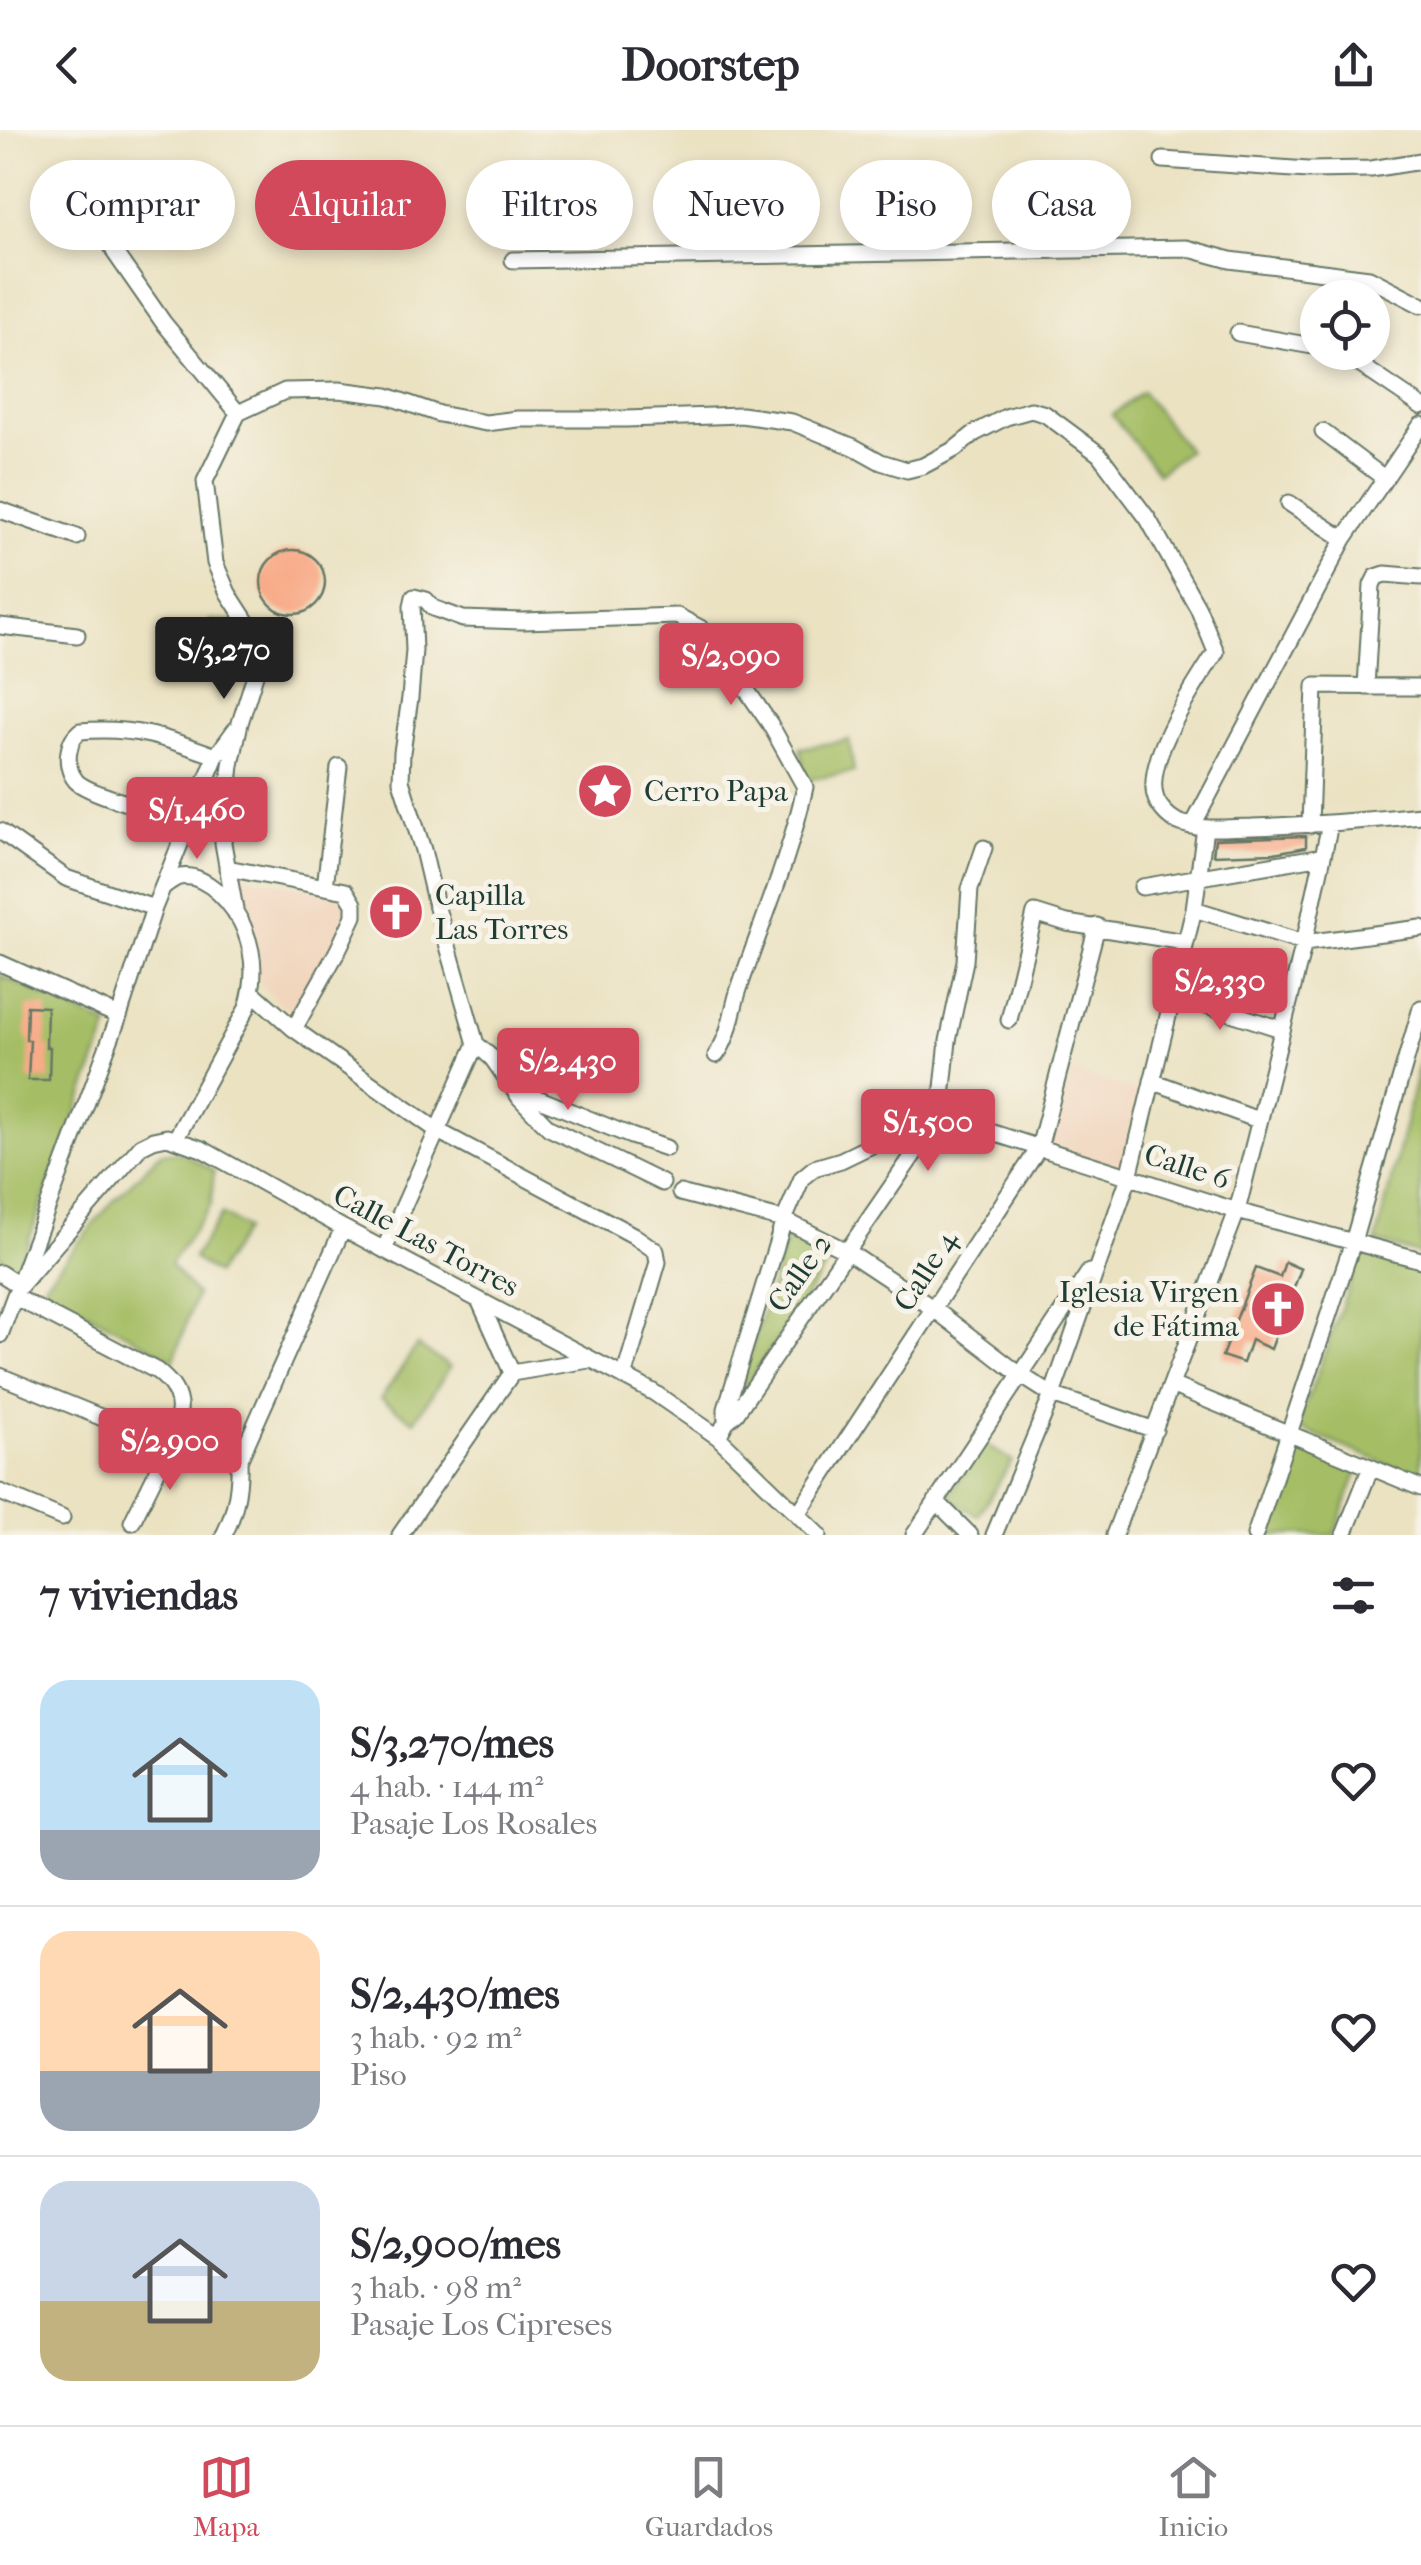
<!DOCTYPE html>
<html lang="es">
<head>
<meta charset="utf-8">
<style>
  body { margin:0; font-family:"IM FELL French Canon",serif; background:#f2f2f3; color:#2b2b33; height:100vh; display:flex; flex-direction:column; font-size:38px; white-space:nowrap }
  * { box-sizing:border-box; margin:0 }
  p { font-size:32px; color:#7c7c81 }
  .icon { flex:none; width:55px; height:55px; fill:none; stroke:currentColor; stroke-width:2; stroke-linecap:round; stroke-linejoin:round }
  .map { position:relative; height:1405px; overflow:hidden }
  .side { display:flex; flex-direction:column; background:#fff; flex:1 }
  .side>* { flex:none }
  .guide { position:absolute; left:30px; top:30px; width:1362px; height:90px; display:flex; gap:20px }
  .fabs { position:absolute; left:1300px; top:150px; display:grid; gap:20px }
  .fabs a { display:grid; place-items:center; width:90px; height:90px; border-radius:50%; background:#fff; box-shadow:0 5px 15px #0003; font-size:50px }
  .price { position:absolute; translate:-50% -85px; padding:0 22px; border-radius:10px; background:#d1495b; color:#fff; font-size:32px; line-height:65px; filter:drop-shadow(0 2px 5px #0008) }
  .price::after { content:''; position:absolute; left:50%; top:60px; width:30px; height:22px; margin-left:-15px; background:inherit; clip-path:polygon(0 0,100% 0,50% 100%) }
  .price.selected { background:#222; color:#fff }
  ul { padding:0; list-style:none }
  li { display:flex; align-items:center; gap:30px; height:250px; padding:0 40px }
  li+li { border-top:2px solid #e1e1e2 }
  li span { display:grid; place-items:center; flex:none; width:280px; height:200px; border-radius:30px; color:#555 }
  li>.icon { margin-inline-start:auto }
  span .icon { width:120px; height:120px; fill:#fffc; stroke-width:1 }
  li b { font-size:42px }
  h2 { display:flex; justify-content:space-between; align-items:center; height:120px; padding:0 40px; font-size:42px }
  .pill { padding:0 35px; border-radius:45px; background:#fff; box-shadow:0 5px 15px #0003; font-size:35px; line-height:90px }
  .pill.selected { background:#d1495b; color:#fff }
  header { display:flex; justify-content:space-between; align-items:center; height:130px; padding:0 40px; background:#fff; font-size:45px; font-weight:700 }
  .menu { display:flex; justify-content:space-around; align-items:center; height:140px; border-top:2px solid #e1e1e2; background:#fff; font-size:28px; color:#7c7c81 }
  .menu a { display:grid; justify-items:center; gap:5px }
  .menu .selected { color:#d1495b }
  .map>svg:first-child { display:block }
  .built { fill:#f1d5bd }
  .green { fill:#a5be65; stroke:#627e4c; stroke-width:2.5 }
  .building { fill:#f8ab88 }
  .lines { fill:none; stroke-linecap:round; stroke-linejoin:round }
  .minor-casing { stroke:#676; stroke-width:19 }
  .minor { stroke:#fff; stroke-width:15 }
  .labels { text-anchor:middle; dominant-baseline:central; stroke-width:10; stroke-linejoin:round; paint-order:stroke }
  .poi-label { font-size:30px; fill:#1f3d34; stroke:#f7f3e8; text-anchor:start }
  .street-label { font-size:30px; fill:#1f3d34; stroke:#f7f3e8 }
</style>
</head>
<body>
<header><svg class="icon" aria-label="back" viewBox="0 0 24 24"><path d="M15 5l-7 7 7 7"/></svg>Doorstep<svg class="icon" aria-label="share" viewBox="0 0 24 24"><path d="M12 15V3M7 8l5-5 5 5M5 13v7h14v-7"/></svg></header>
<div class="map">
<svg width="1421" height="1405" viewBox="0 0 1421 1405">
  <rect width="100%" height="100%" fill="#f7f3e8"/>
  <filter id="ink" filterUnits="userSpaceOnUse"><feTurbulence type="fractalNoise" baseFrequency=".01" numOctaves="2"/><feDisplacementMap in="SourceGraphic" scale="20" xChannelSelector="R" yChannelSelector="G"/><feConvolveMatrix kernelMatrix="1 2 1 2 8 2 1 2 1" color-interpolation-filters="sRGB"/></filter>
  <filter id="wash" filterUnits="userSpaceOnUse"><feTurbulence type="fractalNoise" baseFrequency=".0048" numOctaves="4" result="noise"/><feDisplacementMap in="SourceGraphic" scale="40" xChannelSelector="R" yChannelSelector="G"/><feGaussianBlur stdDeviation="2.25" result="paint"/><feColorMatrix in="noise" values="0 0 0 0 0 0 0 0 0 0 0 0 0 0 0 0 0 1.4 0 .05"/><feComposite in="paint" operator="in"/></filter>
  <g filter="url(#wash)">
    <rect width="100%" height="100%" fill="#ebe2c2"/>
    <path class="built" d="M241 746 340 763 351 782 294 885 260 855 239 753Z
      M1072 941 1139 963 1120 1037 1048 1013Z"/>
    <path class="green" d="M1142 262 1188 320 1158 343 1112 285Z
      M210 491 241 492V546H209Z
      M849 610 854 642 806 650 800 618Z
      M0 845 109 896 18 1139 0 1127Z
      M1421 928V1125L1376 1112Z
      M162 1022 182 1023 214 1041 211 1075 170 1134 196 1165 174 1230 48 1161 44 1154 113 1071Z
      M222 1084 245 1099 216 1144 193 1128Z
      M786 1109 830 1130 734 1273Z
      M1361 1123 1421 1142V1348L1297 1298Z
      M417 1215 450 1237 414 1291 381 1269Z
      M982 1313 1012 1331 978 1386 948 1367Z
      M1299 1319 1358 1341 1334 1405H1267Z"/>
    <g id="blocks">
      <path class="building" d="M261 452a32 32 0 1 1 64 0a32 32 0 1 1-64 0Z
        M1306 706V717L1274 723 1213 725 1215 709Z
        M27 876 47 877 46 917H50L49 950H28L30 910H26Z
        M1285 1132 1301 1139 1271 1219 1251 1210 1243 1233 1222 1226 1256 1138 1280 1147Z"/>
    </g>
  </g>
  <g filter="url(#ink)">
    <use href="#blocks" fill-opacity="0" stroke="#676" stroke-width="2.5"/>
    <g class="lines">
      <g class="minor-casing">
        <path id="minor" d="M1163 30 1308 40 1371 39 1421 31
          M89 65 115 123 163 192 238 283
          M513 130 1186 118 1230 130 1369 148 1421 175
          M1238 203 1318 217
          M1333 222 1356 232 1421 276
          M1323 302 1384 348
          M1289 373 1344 409
          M0 380 77 407
          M0 496 77 505
          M1366 557 1372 455 1376 447 1385 444 1421 447
          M190 691C168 685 89 665 76 651 69 643 67 631 69 621 71 611 73 607 80 601 134 596 166 608 216 626
          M1193 695 1344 409 1421 295
          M1310 695 1315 556 1421 557
          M0 701 66 748 154 778
          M227 738 346 761 354 774V786L337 822 294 899
          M163 757C165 755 174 749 176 748 205 739 237 778 245 801 255 826 255 853 247 878L175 1010
          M325 757 339 637
          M1142 757 1323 726
          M1194 779 1304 813 1421 798
          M236 785 223 713 231 635 240 593 260 529 259 511 228 463 215 433 205 351 238 283 285 261 339 260 387 266 439 284 486 293 518 289H626L741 285 792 292 854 317 881 332 907 340 923 336 955 319 975 303 1006 287 1031 280 1045 284 1099 324 1148 389 1198 478 1216 522C1196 554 1142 631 1156 669 1159 677 1168 687 1176 691 1199 702 1228 697 1252 697 1309 695 1365 691 1421 685
          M0 833 119 886
          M252 862 294 899 438 1001 633 1105 656 1121 658 1132 624 1247
          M1172 864 1281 899
          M1009 890 1035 783 1067 793 1185 812
          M1152 951 1258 990
          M515 959 631 1006 666 1018
          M940 986 1237 1081 1421 1130
          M662 1053 549 998 520 968 492 928 476 914 435 771 423 720 401 651 402 622 410 568 414 520 412 476 414 467 426 470 433 478 463 489 523 491 677 486 700 498 726 530 770 594 805 657C790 727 762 792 739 859 732 880 730 907 716 925
          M680 1063 784 1090 848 1122 934 1179 1019 1244 1052 1265 1155 1300
          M384 1120 476 914
          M0 1143 20 1156
          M20 1156 141 1016 153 1010 167 1007 202 1019 343 1098 653 1262 718 1307 819 1405
          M15 1167 157 1241C168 1250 177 1259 179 1274 183 1297 143 1368 132 1392
          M480 1172 512 1243
          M0 1205 119 886 154 778 216 626 235 600
          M0 1246 186 1322
          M1171 1255 1421 1358
          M726 1292V1279L784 1090 802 1048 814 1038 841 1030 903 1000
          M718 1307 726 1292 736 1283 940 986 948 911 965 831 970 759 984 718
          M0 1362 62 1388
          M936 1371 970 1405
          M798 1384 1039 1018 1097 796
          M224 1405C236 1381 240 1358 239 1331L343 1098
          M400 1405 512 1243 589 1230
          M914 1405 1089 1142
          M994 1405 1052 1265 1129 1047 1194 779 1205 698
          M1114 1405 1237 1081 1304 813 1330 694
          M1255 1405 1353 1112 1421 878
          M1344 1405 1371 1337"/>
      </g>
      <use href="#minor" class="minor"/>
    </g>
  </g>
  <defs>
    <g id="sight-disc" transform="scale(2.875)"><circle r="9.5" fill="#d1495b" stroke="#f7f3e8"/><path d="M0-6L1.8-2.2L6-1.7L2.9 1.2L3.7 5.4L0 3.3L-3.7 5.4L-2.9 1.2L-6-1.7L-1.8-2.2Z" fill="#fff"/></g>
    <g id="church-disc" transform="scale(2.875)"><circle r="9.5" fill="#d1495b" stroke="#f7f3e8"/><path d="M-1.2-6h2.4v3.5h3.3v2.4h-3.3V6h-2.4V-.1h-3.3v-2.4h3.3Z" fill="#fff"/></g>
  </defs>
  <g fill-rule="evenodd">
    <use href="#sight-disc" x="605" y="661"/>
    <use href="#church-disc" x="396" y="782"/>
    <use href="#church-disc" x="1278" y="1179"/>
  </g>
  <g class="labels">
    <g class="poi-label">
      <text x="644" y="661">Cerro Papa</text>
      <text x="435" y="765">Capilla<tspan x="435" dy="34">Las Torres</tspan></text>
      <text x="1239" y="1162" text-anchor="end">Iglesia Virgen<tspan x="1239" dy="34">de Fátima</tspan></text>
    </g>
    <g class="street-label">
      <text transform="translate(1187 1037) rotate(18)">Calle 6</text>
      <text transform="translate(426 1111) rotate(28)">Calle Las Torres</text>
      <text transform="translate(926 1141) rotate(-57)">Calle 4</text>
      <text transform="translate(800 1143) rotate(-55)">Calle 2</text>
    </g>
  </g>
</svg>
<div class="fabs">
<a><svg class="icon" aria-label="locate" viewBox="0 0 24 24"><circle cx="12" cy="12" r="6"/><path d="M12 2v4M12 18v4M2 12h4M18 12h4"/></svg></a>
</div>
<b class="price selected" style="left:224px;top:572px">S/3,270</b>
<b class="price" style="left:731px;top:578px">S/2,090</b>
<b class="price" style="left:197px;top:732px">S/1,460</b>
<b class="price" style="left:1220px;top:903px">S/2,330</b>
<b class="price" style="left:568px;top:983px">S/2,430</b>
<b class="price" style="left:928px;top:1044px">S/1,500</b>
<b class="price" style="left:170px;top:1363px">S/2,900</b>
<div class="guide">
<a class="pill">Comprar</a>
<a class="pill selected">Alquilar</a>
<a class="pill">Filtros</a>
<a class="pill">Nuevo</a>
<a class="pill">Piso</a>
<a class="pill">Casa</a>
</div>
</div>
<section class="side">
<h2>7 viviendas<svg class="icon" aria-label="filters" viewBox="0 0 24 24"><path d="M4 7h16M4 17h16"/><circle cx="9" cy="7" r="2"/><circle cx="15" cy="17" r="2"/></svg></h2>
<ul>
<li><span style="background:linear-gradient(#bfe0f5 75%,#9aa5b1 0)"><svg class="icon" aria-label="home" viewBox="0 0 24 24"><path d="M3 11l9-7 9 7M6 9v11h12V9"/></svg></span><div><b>S/3,270/mes</b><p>4 hab. · 144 m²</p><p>Pasaje Los Rosales</p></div><svg class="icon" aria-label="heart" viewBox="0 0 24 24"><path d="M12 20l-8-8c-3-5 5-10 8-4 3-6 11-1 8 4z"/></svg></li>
<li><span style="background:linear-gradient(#ffd9b3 70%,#9aa5b1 0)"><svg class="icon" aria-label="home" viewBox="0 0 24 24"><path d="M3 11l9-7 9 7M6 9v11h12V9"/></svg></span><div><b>S/2,430/mes</b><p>3 hab. · 92 m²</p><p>Piso</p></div><svg class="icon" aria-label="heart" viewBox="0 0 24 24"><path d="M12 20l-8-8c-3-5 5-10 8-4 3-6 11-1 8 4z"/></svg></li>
<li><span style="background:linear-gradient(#c9d6e8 60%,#c2b280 0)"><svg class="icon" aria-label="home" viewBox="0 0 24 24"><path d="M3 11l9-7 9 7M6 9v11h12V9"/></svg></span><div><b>S/2,900/mes</b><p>3 hab. · 98 m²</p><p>Pasaje Los Cipreses</p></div><svg class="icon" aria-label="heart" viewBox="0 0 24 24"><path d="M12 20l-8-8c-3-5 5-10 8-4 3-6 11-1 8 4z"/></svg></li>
</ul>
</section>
<nav class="menu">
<a class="selected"><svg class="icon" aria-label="map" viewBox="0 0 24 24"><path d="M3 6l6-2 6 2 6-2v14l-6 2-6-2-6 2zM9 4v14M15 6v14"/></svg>Mapa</a>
<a><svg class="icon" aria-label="saved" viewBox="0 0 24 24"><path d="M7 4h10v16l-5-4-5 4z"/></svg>Guardados</a>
<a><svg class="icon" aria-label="home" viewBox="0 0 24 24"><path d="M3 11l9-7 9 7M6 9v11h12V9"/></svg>Inicio</a>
</nav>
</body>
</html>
